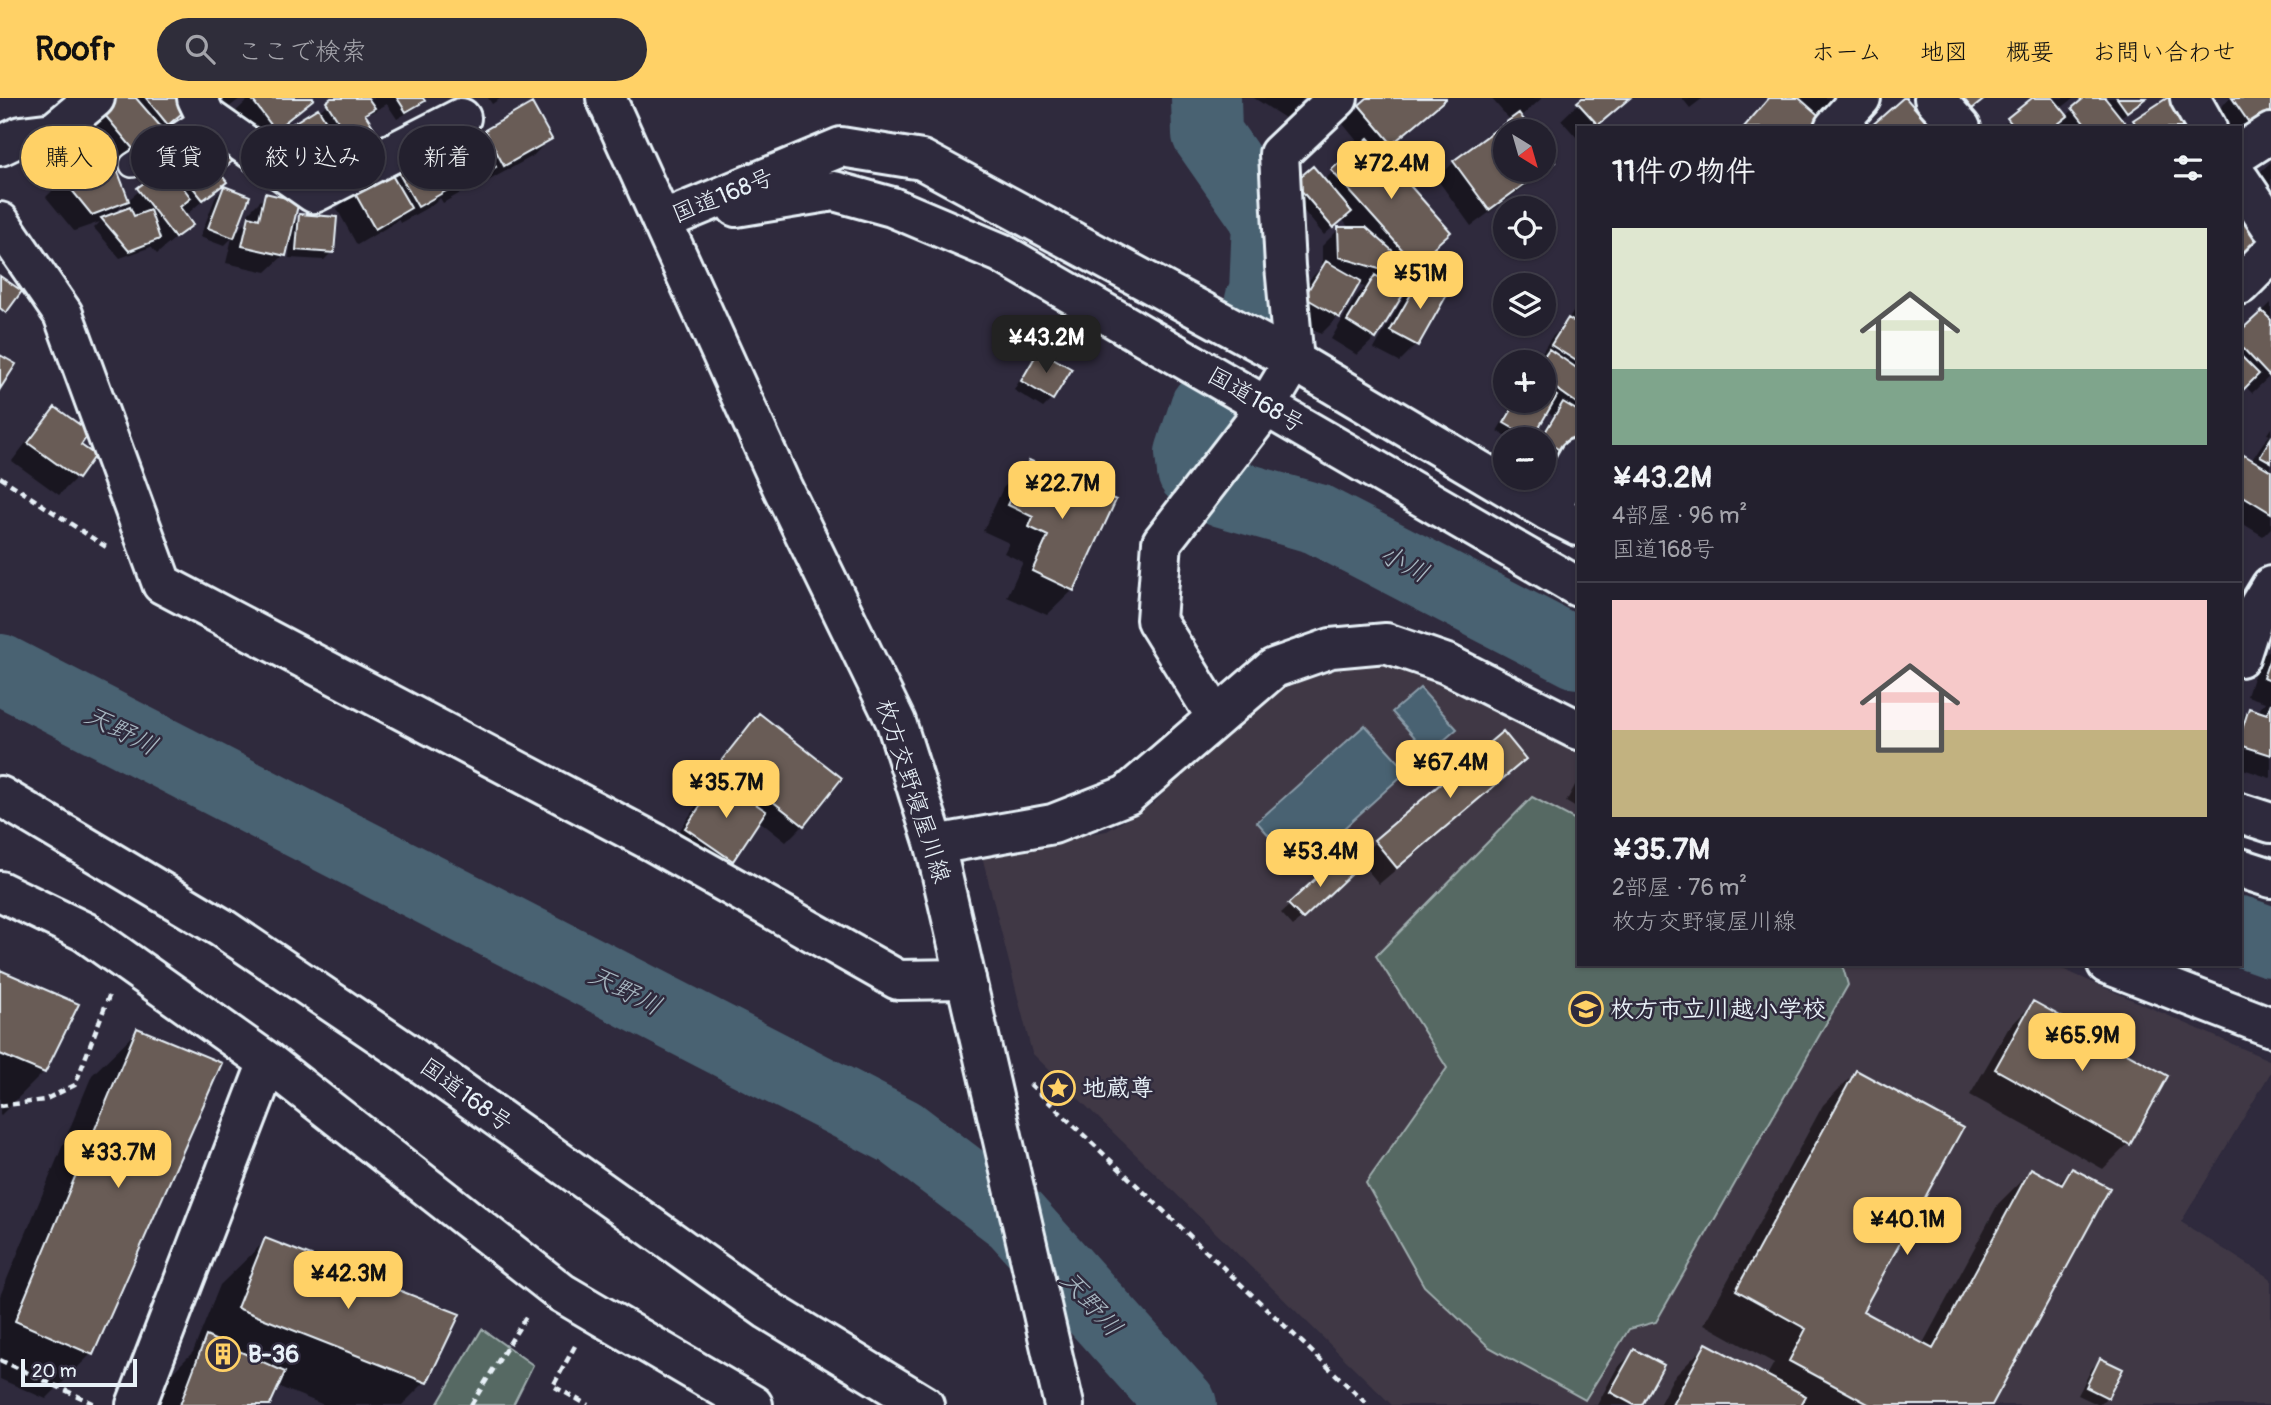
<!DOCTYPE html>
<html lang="ja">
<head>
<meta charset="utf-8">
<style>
  body { margin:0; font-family:Pangolin,"Klee One",sans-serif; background:#2f2d3a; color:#f1f3f6; height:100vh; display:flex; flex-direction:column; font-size:26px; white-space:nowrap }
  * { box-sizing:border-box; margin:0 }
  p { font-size:23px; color:#a3a3aa }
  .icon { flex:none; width:38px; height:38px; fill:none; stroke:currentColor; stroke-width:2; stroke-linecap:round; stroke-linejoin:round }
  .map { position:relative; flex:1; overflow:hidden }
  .panel { position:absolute; left:1577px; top:28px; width:665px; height:840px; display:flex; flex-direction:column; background:#23202e; border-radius:0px; box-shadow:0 2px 5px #0004,0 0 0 2px #403e4a }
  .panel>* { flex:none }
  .guide { position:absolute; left:21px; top:28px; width:665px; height:63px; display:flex; gap:14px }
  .needle { width:46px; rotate:143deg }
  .tools { position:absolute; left:1493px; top:21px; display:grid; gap:14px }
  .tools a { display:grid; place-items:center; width:63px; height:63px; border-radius:50%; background:#23202e; box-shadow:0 2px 5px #0004,0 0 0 2px #403e4a; font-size:35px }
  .scale { position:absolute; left:21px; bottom:18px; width:116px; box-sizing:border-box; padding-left:7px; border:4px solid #e8f1f8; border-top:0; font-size:19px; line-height:24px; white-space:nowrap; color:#e8f1f8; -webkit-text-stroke:5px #2f2a3d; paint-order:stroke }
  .price { position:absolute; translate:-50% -60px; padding:0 16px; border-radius:14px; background:#ffd166; color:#111; font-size:23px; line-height:46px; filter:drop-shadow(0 2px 4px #0008) }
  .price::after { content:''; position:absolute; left:50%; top:42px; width:21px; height:16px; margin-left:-10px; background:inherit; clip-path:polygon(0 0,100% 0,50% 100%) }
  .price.on { background:#222; color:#fff }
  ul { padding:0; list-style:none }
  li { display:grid; align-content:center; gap:14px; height:371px; padding:0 35px }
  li+li { border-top:2px solid #403e4a }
  li span { display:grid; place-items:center; height:217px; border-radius:0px; color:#555 }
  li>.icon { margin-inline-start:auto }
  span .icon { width:126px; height:126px; fill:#fffc; stroke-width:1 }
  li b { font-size:30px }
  h2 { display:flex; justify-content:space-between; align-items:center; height:84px; padding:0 35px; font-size:30px }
  .pill { padding:0 24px; border-radius:32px; background:#23202e; box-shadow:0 2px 5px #0004,0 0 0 2px #403e4a; font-size:24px; line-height:63px }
  .pill.on { background:#ffd166; color:#111 }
  header { display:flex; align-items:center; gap:42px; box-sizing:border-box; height:98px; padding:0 35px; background:#ffd166; color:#111 }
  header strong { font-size:33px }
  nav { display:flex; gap:38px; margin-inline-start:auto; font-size:24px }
  .search { width:490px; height:63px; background:#2f2d3a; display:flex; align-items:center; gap:18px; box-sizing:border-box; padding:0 24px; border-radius:38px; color:#a3a3aa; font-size:26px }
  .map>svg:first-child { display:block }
  .built { fill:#403945 }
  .green { fill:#566963; stroke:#9fadae; stroke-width:2 }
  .water { fill:#496272; stroke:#899ba8; stroke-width:2 }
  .shadow { fill:#0007; fill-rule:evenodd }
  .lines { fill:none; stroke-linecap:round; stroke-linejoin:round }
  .river { stroke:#496272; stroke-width:70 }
  .building { fill:#695b57; stroke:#e8f1f8; stroke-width:2 }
  .lane-casing { stroke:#e8f1f8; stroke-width:28 }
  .street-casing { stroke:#e8f1f8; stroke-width:44 }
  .primary-casing { stroke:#e8f1f8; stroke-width:44 }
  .highway-casing { stroke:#e8f1f8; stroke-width:44 }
  .path { stroke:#e8f1f8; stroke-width:4.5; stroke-dasharray:7 5; stroke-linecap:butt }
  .lane { stroke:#2f2a3d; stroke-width:23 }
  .street { stroke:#2f2a3d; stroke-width:38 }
  .primary { stroke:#2f2a3d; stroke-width:38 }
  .highway { stroke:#2f2a3d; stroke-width:38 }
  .labels { text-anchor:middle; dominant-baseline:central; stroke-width:5; stroke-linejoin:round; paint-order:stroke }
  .street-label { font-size:24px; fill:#e8f1f8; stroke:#2f2a3d }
  .poi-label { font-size:24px; font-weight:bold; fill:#e8f1f8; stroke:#2f2a3d; text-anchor:start }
  .water-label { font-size:26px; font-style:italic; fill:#a8b8c2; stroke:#2f2a3d }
</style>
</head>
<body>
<header>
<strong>Roofr</strong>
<div class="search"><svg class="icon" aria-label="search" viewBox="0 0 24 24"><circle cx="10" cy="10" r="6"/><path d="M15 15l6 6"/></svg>ここで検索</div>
<nav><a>ホーム</a><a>地図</a><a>概要</a><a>お問い合わせ</a></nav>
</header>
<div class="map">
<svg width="2271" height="1307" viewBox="0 0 2271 1307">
  <rect width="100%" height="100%" fill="#2f2a3d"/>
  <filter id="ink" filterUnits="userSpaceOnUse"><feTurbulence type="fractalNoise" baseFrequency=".0143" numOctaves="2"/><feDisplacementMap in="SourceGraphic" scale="14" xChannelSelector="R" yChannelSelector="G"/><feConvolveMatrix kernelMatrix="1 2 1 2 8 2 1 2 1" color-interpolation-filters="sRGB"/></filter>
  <g filter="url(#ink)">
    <path class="built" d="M1381 553 1578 644V866H2051L2271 963V974L2181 1124 2271 1181V1307H1392L1032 955 981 754 1107 733 1153 706 1279 577Z"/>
    <path class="green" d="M1532 699 1578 723V866H1842L1848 887 1656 1224 1629 1231 1585 1302 1489 1249 1424 1188 1366 1085 1447 970 1376 858Z
      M482 1231 533 1267 513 1307H437Z"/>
    <path class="water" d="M1420 590 1457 631 1429 655 1392 614Z
      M1365 627 1407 673 1299 771 1257 724Z"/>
    <path class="shadow" d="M114 0H185L190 6 150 43 148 40 116 68 103 53 81 74 93 85 127 103 167 70 172 78 179 72 231 62 218 76 225 83 185 118 191 126 157 156 151 149 120 160 94 130 100 124 74 133 46 99 62 83 35 86 23 71 41 54ZM121 109 124 113 111 118Z
      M220 0H241L228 10Z
      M250 0H310L311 1 294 19 257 48 233 16Z
      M335 0H421L422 3 414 11 397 21 387 6 371 15 370 12 364 18 374 33 356 50 335 64 332 59 323 68 295 86 271 47 288 30 318 14ZM323 61V65L306 76 304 73Z
      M488 0H501L492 6Z
      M1254 0H1304L1285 20Z
      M1370 0 1444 1 1380 57 1431 152 1396 182 1388 173 1379 182 1375 240 1357 257 1331 241 1357 197 1365 189 1357 187 1338 219 1321 236 1288 217 1309 182 1322 169V148L1339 131H1350L1342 121 1324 137 1287 93 1323 83 1361 48 1343 26Z
      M1491 0H1542L1520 20 1530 33H1505V72H1544V52L1552 64 1535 81 1471 128 1437 81 1454 64 1511 23Z
      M1584 0H1630L1595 30H1578V41L1561 22Z
      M1682 0H1703L1690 10Z
      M1770 0H1842L1815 30H1743Z
      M1931 0H1985L1954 27Z
      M2033 0H2074L2060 11 2066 18 2087 0H2147L2119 20 2127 30H2057L2055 28 2053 30H2000Z
      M2230 0H2271L2240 42V30H2224L2214 16Z
      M532 8 550 40 533 58 486 84 483 79 476 86 443 105 440 100 434 106 400 125 398 121 391 127 357 147 337 111 354 93 390 74 434 60 441 53 478 42 486 34Z
      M2134 24 2187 30H2128Z
      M2271 64V111L2248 85Z
      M224 90 233 137 246 124 249 114 266 97 291 127 300 118 332 154 324 162 289 160 291 138 284 157 266 174 226 165 232 140 224 148 200 139 216 98Z
      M1423 180 1416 247 1399 264 1374 251 1405 197Z
      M2271 205V277L2252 295 2245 288 2240 293V235Z
      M1578 207V310L1575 314 1578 316V330L1563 354 1555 362 1544 355V341H1539L1553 318 1546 313 1530 341H1511L1497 333 1515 303H1544V264H1536L1551 240 1566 225Z
      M1039 254 1069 271 1052 301 1043 310 1014 292 1031 263Z
      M55 311 78 348 76 380 59 397 12 363 38 329Z
      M2271 330V430L2263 438 2240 424V363L2244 359 2251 363 2263 345 2270 337 2267 336Z
      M1029 364 1073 492 1047 517 1007 499 1023 464 1004 455 1009 445 983 433 1003 390Z
      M2271 550V679L2270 680 2240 670V622L2249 612 2257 615 2265 604 2247 598 2259 561Z
      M760 617 803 727 786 744 758 722 732 762 714 779 669 748 701 701 714 688 705 681 742 635Z
      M1503 635 1524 661 1507 678 1379 786 1358 761 1375 744Z
      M1578 682V711L1566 704Z
      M1341 783 1293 828 1281 815 1290 807Z
      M0 874 44 974 0 1018Z
      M2033 905 2128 1046 2103 1071 1970 997 2008 931Z
      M138 932 91 1256 46 1301 0 1281V1198L92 977Z
      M1856 974 1860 1213 1922 1247 1998 1106 2031 1073 2057 1087 2072 1072 1990 1307H1659L1673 1280 1706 1247 1766 1279 1774 1265 1704 1226 1823 1007Z
      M266 1142 425 1284 402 1307H324L277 1288 268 1307H153L161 1286 193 1254 220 1187Z
      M1635 1253 1640 1307H1597L1617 1270Z
      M2101 1262 2107 1299 2099 1307 2078 1297 2092 1270Z"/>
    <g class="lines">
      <path class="river" d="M1206 0 1207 36 1267 122 1264 195 1260 202
        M1192 374 1190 355 1205 309
        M1223 394 1317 421 1578 556
        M0 571 900 1034 1015 1121 1182 1307
        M2240 833 2271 844"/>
    </g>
    <path class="building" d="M111 0H136L161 29 134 52 99 10Z
      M146 0H187L193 6 168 27Z
      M251 0H313L314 1 275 32Z
      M331 0H368L375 10 365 16 376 33 353 47 326 4Z
      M397 0H423L425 3 406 14Z
      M1367 0H1446V1L1392 46 1359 7Z
      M1582 0H1630L1598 27 1577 4Z
      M1769 0H1799L1824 22 1817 30H1743Z
      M1903 0H1906L1927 24 1920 30H1869Z
      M1963 0H1986L1972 11Z
      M2032 0H2053L2068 18 2053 30H2015L2007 20Z
      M2084 0H2105L2129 30H2088L2072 10Z
      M2117 0H2146L2127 14Z
      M2167 0H2169L2189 30H2138L2133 22Z
      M2232 0H2271V16L2252 29Z
      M532 5 552 41 504 68 485 32Z
      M318 10 343 51 313 70 287 29Z
      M1519 15 1532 33H1505V72H1544V49L1555 64 1489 112 1453 63Z
      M83 20 107 52 89 66 53 69 39 52Z
      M474 32 496 69 460 89 440 52Z
      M215 40 234 62 219 74 227 84 203 102 177 70Z
      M1368 40 1451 134 1415 166 1331 72Z
      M429 47 453 89 418 109 394 67Z
      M167 68 191 100 180 109 193 127 175 140 137 90Z
      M1313 68 1352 114 1333 130 1294 84Z
      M89 70 94 83 118 74 129 103 92 117 62 80Z
      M389 72 411 110 375 131 353 92Z
      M224 88 250 98 234 140 208 130Z
      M265 95 299 103 286 158 242 148 249 118 259 121Z
      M130 109 134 118 150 112 160 141 129 153 101 120Z
      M299 116 337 119 334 155 296 152Z
      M2244 121 2266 149 2240 169V124Z
      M1338 129H1366L1395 155 1389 174 1339 159Z
      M1326 163 1361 183 1340 220 1304 199Z
      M1375 177 1404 195 1376 241 1347 223Z
      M1422 177 1449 193 1418 248 1390 233Z
      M0 178 22 193 6 215 0 210Z
      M2262 213 2271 222 2270 279 2240 247V233Z
      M1568 220 1578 226V264L1551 247Z
      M1549 251 1578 271V306L1544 282V264H1540Z
      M1039 252 1072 271 1053 302 1021 283Z
      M0 257 16 266 0 291Z
      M2240 257 2259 276 2240 295Z
      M1544 290 1557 298 1532 341 1504 325 1517 303H1544Z
      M1563 304 1578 313V333L1565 355 1541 341Z
      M55 309 90 334 81 347 95 357 78 381 28 345Z
      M2271 340V364L2260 358Z
      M2244 357 2271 373V415L2240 396V364Z
      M1029 362 1116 402 1074 493 1032 473 1048 438 1029 429 1033 419 1008 407Z
      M2271 557V583L2263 580Z
      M2271 605V657L2240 647V638L2249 610 2267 616Z
      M759 615 842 680 804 728 721 663Z
      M1503 633 1526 661 1397 770 1374 742Z
      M719 681 766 713 733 763 685 730Z
      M1338 760 1352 775 1303 821 1288 806Z
      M0 872 79 906 45 975 0 956Z
      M2033 903 2168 978 2130 1047 1995 971Z
      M137 930 222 965 93 1257 15 1223Z
      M1856 972 1963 1030 1863 1213 1933 1251 2031 1070 2062 1087 2072 1070 2110 1090 1992 1307H1870L1789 1263 1806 1231 1736 1192Z
      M265 1140 460 1216 427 1285 237 1210Z
      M206 1238 285 1274 270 1307H180Z
      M1706 1245 1806 1298 1801 1307H1672Z
      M1634 1251 1664 1267 1642 1307H1634L1610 1294Z
      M2100 1260 2123 1271 2108 1300 2086 1289Z"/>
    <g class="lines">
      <g class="lane-casing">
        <path id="lane" d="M132 67 206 19"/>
      </g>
      <g class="street-casing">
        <path id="street" d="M197 0 206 19 314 95 461 20
          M1934 0 1961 30
          M2190 0 2207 30
          M1834 30 1861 0
          M0 48 21 38 54 34 95 0
          M2240 55 2271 35
          M2240 82 2271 128
          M0 124 63 216 162 486 655 745 898 882 966 881
          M2240 187 2271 156
          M1548 413 1578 360
          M2240 559 2254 516 2271 488
          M1216 619 1156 522 1162 444 1267 308 1294 263 1285 168 1279 56 1338 0
          M935 747 1053 726 1127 697 1274 570 1331 550 1386 545 1447 566 1578 632
          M0 793 85 834 268 964 562 1195 753 1307
          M2107 866 2271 929
          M136 1307 268 964"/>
      </g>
      <g class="primary-casing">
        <path id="primary" d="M606 0 782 389 896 624 935 747 1064 1307"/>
      </g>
      <g class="highway-casing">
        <path id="highway" d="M736 109 834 93 892 109 1001 155 1578 489
          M662 123 841 49 922 62 1294 263 1548 413 1578 428
          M0 698 222 830 404 953 768 1212 924 1307
          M2240 715 2271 725
          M2240 770 2271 780"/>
      </g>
      <path class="path" d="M0 379 106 449
        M1030 986 1368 1307
        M0 1008 44 1002 75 987 109 898
        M575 1248 553 1288 588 1307
        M0 1262 97 1307
        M471 1307 527 1217"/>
      <use href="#lane" class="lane"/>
      <use href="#street" class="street"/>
      <use href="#primary" class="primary"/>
      <use href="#highway" class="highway"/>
    </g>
  </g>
  <defs>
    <g id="school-ring" transform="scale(1.75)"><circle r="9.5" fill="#2f2a3d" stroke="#ffd166" stroke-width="1.5"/><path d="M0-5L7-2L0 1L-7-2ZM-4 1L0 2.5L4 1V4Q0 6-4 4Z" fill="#ffd166"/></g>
    <g id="sight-ring" transform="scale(1.75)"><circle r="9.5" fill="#2f2a3d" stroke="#ffd166" stroke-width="1.5"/><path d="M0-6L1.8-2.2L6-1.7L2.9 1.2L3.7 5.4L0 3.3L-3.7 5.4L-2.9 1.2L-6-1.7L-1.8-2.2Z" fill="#ffd166"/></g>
    <g id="building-ring" transform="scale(1.75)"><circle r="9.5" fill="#2f2a3d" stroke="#ffd166" stroke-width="1.5"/><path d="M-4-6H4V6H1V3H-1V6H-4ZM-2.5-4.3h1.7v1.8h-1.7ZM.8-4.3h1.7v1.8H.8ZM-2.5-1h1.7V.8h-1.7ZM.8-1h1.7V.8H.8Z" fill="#ffd166"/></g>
  </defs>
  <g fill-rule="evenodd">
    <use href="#school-ring" x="1586" y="911"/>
    <use href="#sight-ring" x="1058" y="990"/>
    <use href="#building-ring" x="223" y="1256"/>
  </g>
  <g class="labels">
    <g class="street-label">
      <text transform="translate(723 98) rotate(-22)">国道168号</text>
      <text transform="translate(1256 302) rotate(30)">国道168号</text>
      <text transform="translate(913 693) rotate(72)">枚方交野寝屋川線</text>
      <text transform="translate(466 997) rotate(36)">国道168号</text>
    </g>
    <g class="poi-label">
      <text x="1610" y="911">枚方市立川越小学校</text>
      <text x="1082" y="990">地蔵尊</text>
      <text x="248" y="1256">B-36</text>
    </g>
    <g class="water-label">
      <text transform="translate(1404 466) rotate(27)">小川</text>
      <text transform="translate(121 633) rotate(27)">天野川</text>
      <text transform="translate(625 893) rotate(27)">天野川</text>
      <text transform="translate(1091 1206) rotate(48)">天野川</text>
    </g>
  </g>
</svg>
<div class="tools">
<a><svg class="needle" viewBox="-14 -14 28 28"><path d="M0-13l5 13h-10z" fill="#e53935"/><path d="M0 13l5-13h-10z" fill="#a3a3aa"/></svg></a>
<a><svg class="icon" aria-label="locate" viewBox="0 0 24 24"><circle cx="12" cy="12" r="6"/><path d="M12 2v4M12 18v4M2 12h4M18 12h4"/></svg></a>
<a><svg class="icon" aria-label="layers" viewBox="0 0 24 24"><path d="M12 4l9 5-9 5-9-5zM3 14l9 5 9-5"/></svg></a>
<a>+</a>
<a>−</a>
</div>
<div class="scale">20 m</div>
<b class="price" style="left:1391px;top:103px">¥72.4M</b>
<b class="price" style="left:1420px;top:213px">¥51M</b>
<b class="price on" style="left:1046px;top:277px">¥43.2M</b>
<b class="price" style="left:1062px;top:423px">¥22.7M</b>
<b class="price" style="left:1450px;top:702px">¥67.4M</b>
<b class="price" style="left:726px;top:722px">¥35.7M</b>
<b class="price" style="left:1320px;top:791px">¥53.4M</b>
<b class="price" style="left:2082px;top:975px">¥65.9M</b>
<b class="price" style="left:118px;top:1092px">¥33.7M</b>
<b class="price" style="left:1907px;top:1159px">¥40.1M</b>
<b class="price" style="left:348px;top:1213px">¥42.3M</b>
<div class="guide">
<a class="pill on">購入</a>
<a class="pill">賃貸</a>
<a class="pill">絞り込み</a>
<a class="pill">新着</a>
</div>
<section class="panel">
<h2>11件の物件<svg class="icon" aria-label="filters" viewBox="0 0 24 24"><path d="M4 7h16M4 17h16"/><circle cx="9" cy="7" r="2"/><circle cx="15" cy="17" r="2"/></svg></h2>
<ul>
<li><span style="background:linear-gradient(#dfe7d0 65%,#7fa58c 0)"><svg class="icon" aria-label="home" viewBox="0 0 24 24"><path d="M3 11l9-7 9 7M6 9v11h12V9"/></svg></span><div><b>¥43.2M</b><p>4部屋 · 96 m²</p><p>国道168号</p></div></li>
<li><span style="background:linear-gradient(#f6c9c9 60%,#c2b280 0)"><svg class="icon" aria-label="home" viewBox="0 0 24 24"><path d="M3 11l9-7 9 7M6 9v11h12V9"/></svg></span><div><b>¥35.7M</b><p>2部屋 · 76 m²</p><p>枚方交野寝屋川線</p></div></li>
</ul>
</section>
</div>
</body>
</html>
